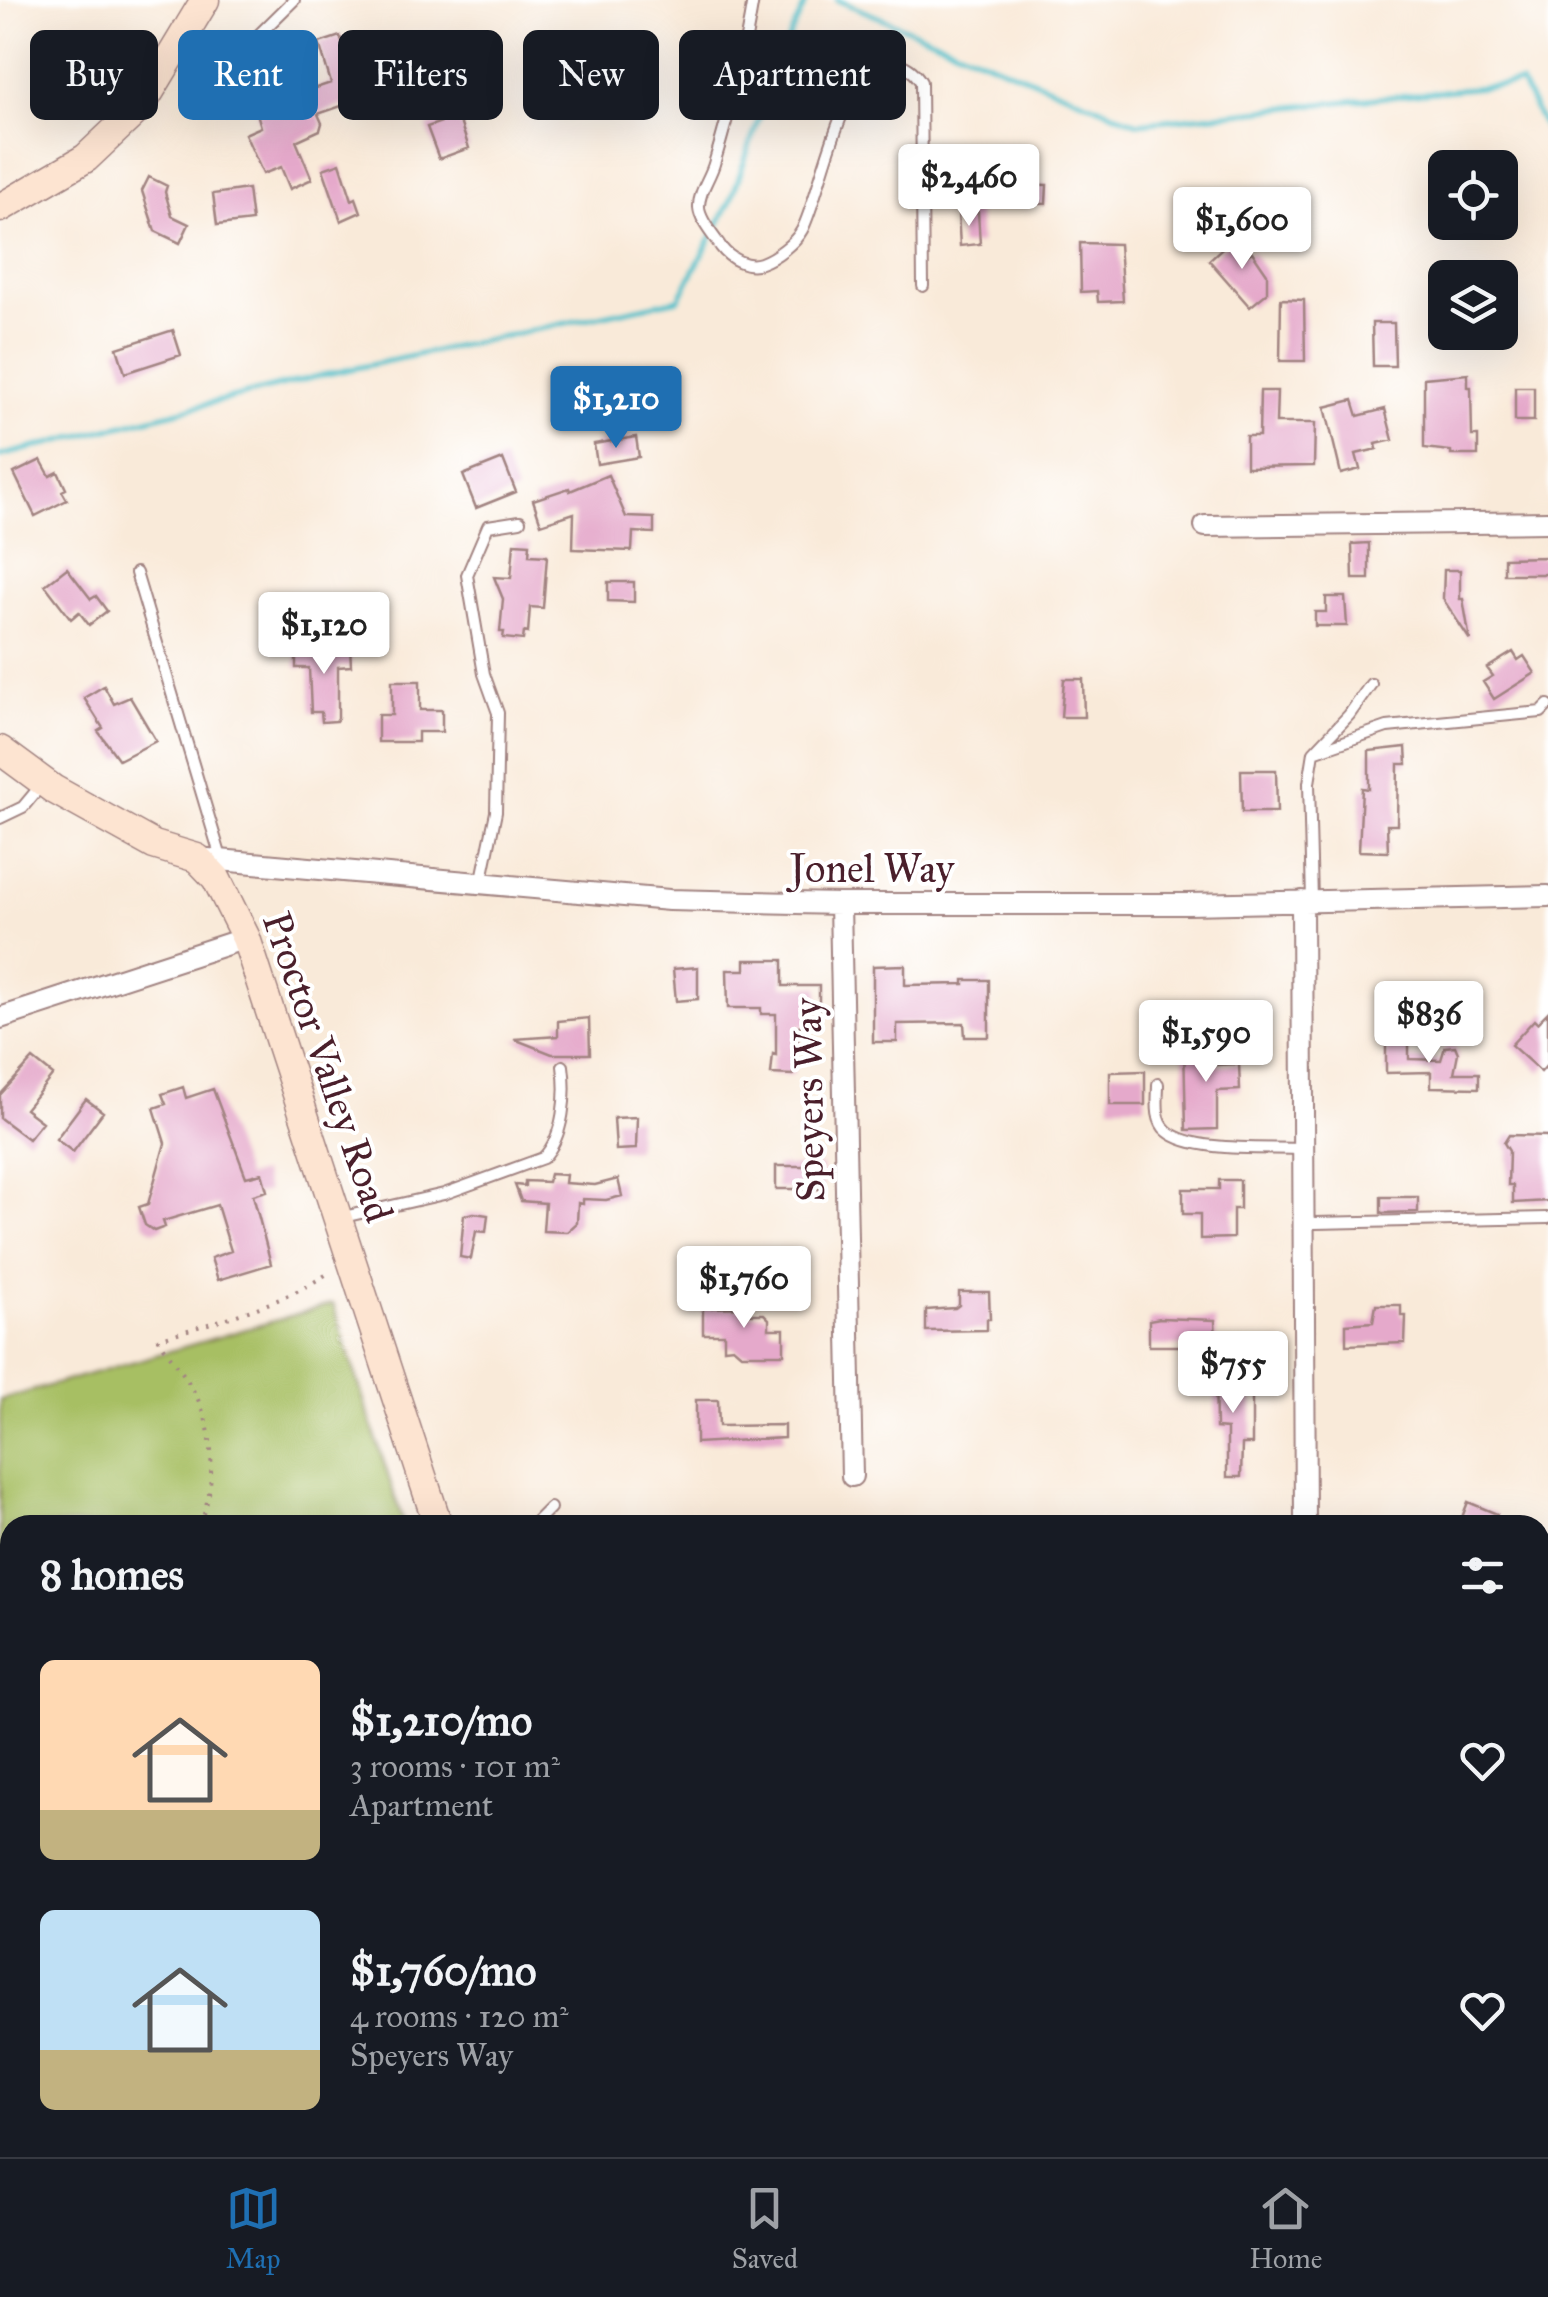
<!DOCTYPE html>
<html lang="en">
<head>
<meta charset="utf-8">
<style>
  body { margin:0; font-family:"IM FELL Great Primer",serif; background:#242831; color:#f1f3f6; height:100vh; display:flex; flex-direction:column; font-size:38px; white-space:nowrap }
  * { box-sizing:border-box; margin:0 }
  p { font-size:32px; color:#9ea1a6 }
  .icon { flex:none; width:55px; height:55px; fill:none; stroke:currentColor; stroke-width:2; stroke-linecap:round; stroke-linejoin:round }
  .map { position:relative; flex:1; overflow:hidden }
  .side { position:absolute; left:0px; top:1515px; width:1550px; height:642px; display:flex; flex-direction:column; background:#171b24; border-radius:30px 30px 0 0; box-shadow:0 10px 40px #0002 }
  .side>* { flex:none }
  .guide { position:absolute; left:30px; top:30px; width:1000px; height:90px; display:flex; gap:20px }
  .controls { position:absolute; left:1428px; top:150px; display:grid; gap:20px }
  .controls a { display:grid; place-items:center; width:90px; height:90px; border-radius:15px; background:#171b24; box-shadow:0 10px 40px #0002; font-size:50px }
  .price { position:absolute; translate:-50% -85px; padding:0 22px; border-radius:10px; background:#fff; color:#222; font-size:32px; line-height:65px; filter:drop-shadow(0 2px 5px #0008) }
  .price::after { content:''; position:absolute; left:50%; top:60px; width:30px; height:22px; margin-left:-15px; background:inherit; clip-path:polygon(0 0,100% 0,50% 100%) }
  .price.selected { background:#1f6fb2; color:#fff }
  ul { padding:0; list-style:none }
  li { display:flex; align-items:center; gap:30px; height:250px; padding:0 40px }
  li span { display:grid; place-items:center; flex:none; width:280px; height:200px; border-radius:15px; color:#555 }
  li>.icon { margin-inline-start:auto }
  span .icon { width:120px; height:120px; fill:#fffc; stroke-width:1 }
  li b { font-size:42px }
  h2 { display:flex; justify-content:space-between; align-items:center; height:120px; padding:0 40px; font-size:42px }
  .tag { padding:0 35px; border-radius:15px; background:#171b24; box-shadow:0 10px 40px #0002; font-size:35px; line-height:90px }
  .tag.selected { background:#1f6fb2; color:#fff }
  .tab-bar { display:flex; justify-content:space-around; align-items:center; height:140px; border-top:2px solid #363941; background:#171b24; font-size:28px; color:#9ea1a6 }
  .tab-bar a { display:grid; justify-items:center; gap:5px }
  .tab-bar .selected { color:#1f6fb2 }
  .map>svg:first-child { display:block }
  .green { fill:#a7bf64; stroke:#786f48; stroke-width:2.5 }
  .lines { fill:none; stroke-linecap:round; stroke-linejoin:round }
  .stream { stroke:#54c1cb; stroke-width:5 }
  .building { fill:#e5a9cb }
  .lane-casing { stroke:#a28482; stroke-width:14 }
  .street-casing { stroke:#a28482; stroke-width:24 }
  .secondary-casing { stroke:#a28482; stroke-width:31 }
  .path { stroke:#a28482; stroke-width:4; stroke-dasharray:2.5 8; stroke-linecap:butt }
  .lane { stroke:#fff; stroke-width:10 }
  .street { stroke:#fff; stroke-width:20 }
  .secondary { stroke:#fde4d1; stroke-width:28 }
  .labels { text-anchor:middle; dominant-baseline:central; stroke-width:8; stroke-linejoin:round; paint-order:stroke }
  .street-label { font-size:40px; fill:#4a1f2b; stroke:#fff }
</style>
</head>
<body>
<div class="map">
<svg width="1548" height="2157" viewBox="0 0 1548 2157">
  <rect width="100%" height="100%" fill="#fff"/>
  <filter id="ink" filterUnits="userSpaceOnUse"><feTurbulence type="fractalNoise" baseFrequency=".01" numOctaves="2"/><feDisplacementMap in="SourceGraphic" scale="20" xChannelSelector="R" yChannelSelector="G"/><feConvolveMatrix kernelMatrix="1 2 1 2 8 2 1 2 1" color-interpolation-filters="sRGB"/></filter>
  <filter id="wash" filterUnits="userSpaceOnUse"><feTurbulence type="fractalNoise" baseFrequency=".0048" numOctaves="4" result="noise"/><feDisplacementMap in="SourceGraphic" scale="40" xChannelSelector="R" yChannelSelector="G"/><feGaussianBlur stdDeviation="2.25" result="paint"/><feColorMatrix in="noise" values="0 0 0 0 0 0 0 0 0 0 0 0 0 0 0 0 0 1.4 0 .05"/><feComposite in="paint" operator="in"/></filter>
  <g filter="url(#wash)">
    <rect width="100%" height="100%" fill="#f9ead9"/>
    <path class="green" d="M333 1304 404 1525H10V2148H604L607 2157H0V1400Z"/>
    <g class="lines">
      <path class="stream" d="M837 0 1138 123 1521 83 1548 135
        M0 456 323 375 679 299 731 200 779 60 807 0
        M0 1896 10 1903
        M163 2148 164 2157"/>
    </g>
    <g id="blocks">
      <path class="building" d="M441 35 452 68 318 114 322 123 320 130 296 141 312 179 290 189 281 167 263 174 245 134 261 127 257 113 293 102 313 93V89L331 83 319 43 340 36 354 77 425 54 422 42Z
        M458 116 469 148 439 159 427 127Z
        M340 163 352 200 356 198 361 212 341 221 323 169Z
        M149 177 167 186 165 192 172 216 189 224 180 243 155 231 142 191Z
        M1011 184 1047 185 1046 204 1010 203Z
        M248 189 252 221 217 225 213 194Z
        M978 212 980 244 960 246 958 213Z
        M1232 239 1246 256 1252 252 1267 274V293L1250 307 1209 260Z
        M1080 243 1119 244 1123 301 1098 302 1097 291 1081 292Z
        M1281 299 1304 300 1305 361H1280Z
        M1372 323H1394L1395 366H1373Z
        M173 330 181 355 125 373 117 348Z
        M1468 374V387H1471L1472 436H1478V455H1451V451L1424 448V378Z
        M1515 387H1534V421H1515Z
        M1260 391H1277L1276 423H1315L1314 466 1246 467V436H1259Z
        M1353 400 1358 416 1385 409 1393 440 1376 444 1377 449 1356 454 1360 469 1341 474 1325 407Z
        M636 437 639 457 597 464 594 444Z
        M503 459 516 492 476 508 463 475Z
        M41 460 50 476 58 472 66 489 62 491 67 500 35 516 14 473Z
        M608 475 626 517 654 518V533L633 532 632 551 573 549 574 513 541 524 533 500 569 488 570 491Z
        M514 543 530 544 529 555 547 556 543 608 530 607 528 633 524 632 523 640 503 638 504 632H500L503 599 494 577 511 578Z
        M1369 543V579H1353L1352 544Z
        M1548 557V574H1504V558Z
        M67 568 91 599 96 596 107 611 89 625 79 612 71 619 45 585Z
        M1444 570H1460V599H1463L1470 640 1443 599Z
        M608 582H634V602L608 601Z
        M1326 597H1345L1347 626H1315V612H1326Z
        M350 646 351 666 338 667V718L336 721 322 722 321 712H311L309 668H296V649Z
        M1513 652 1518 660 1524 656 1535 673 1494 699 1483 682 1493 676 1487 668Z
        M1064 679H1083L1084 717H1061Z
        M392 681H420V710H442V732H418V742H378V715H392Z
        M104 686 114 704 130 697 156 741 119 760 98 731 103 728 84 698Z
        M1406 747 1407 764H1398L1397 825H1387L1388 852 1359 851 1362 788 1369 789V751Z
        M1241 770H1276L1277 812H1242Z
        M745 960H783V986H819V1025L798 1026V1053H795L793 1075 771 1074 773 1054 776 1055V1014H761V1008H728L727 970H745Z
        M905 965V985L964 984V980H989V1037H965L964 1023 897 1024V1042H873V966Z
        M698 967V999L676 1001 673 969Z
        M1548 1012V1064L1541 1072 1511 1045 1534 1020 1537 1023Z
        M589 1018 590 1054H552L514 1039 558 1036V1021Z
        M1386 1040H1409V1059L1441 1060 1445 1047 1455 1046 1458 1053 1454 1073H1479V1088L1431 1087V1072L1386 1073Z
        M1216 1043 1217 1065 1239 1064 1240 1090 1217 1091V1129L1186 1130 1184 1044Z
        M33 1059 53 1075 25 1109 42 1122 28 1139 0 1118V1095Z
        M1145 1071V1105H1110V1072Z
        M183 1087 186 1098 213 1089 246 1177 262 1173 267 1191 253 1195 271 1264 218 1280 211 1258 231 1251 217 1205 163 1221 165 1227 154 1231 145 1225 139 1207 148 1204 165 1143 154 1108 166 1104 162 1094Z
        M86 1099 103 1112 73 1152 56 1139Z
        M637 1117 636 1149 616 1150 614 1118Z
        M1509 1135 1548 1136V1201L1513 1203V1185H1508L1509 1151 1504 1143Z
        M776 1166H822V1189H776Z
        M550 1174 566 1175 565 1183 595 1185 618 1179 622 1196 606 1200 583 1199V1204L578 1203 577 1223 567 1232 543 1231 545 1203 521 1201 515 1185 525 1186V1181L548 1182Z
        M1219 1180H1240V1209H1233V1238L1200 1239V1214H1183V1189H1219Z
        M1381 1197H1418V1212L1381 1213Z
        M474 1213 488 1215 486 1232 476 1231 471 1259 460 1257 464 1215Z
        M959 1292H989L990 1319H987V1330L926 1331V1310L955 1308 959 1305Z
        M1376 1305H1401V1316H1406L1405 1343 1346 1345V1324L1373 1322Z
        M746 1307V1314H764L769 1319V1329H784V1354H741L733 1347 724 1348V1334H703V1308Z
        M1160 1318 1215 1320 1216 1346H1149V1320Z
        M1215 1369H1243V1397H1252V1444H1242L1241 1477H1227V1429L1216 1428Z
        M696 1400H718L719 1426 784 1425V1438L696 1443Z
        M1468 1502 1497 1514 1493 1525H1459Z"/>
    </g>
  </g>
  <g filter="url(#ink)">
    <use href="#blocks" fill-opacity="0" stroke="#a28482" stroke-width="2.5"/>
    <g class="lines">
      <g class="lane-casing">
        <path id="lane" d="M753 0C744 55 730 111 714 164 710 178 698 193 699 208 700 221 714 236 721 247 730 259 747 268 761 263 775 258 795 243 802 230 821 196 843 55 891 62 904 64 914 70 921 82L923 286
          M218 75 294 0
          M136 573 222 861
          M1314 752 1387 727 1541 712 1548 705
          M0 818 23 807 43 783
          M481 884 496 812 498 713 484 674 467 575 488 526 520 521
          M1312 901 1309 783 1314 752 1349 715 1371 684
          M1158 1084C1158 1099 1154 1120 1167 1131 1193 1153 1268 1147 1302 1149
          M339 1218 444 1194 543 1158C564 1137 567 1094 563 1066
          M1304 1221 1315 1223 1548 1218
          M533 1525 550 1508
          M748 2148 751 2157"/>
      </g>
      <g class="street-casing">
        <path id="street" d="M1205 526 1548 522
          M197 858 669 900 840 904H1188L1548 896
          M1302 901 1305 1525
          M840 904 852 1476
          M0 1018 246 938
          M1540 1870 1548 1868
          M1419 2148 1421 2157"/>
      </g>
      <g class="secondary-casing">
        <path id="secondary" d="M0 208 86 158 141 106 205 0
          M0 750 53 789 154 845 197 858 216 878 246 938 438 1525
          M1540 2075 1548 2073
          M1540 2110 1548 2108
          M642 2148 645 2157
          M1202 2157 1242 2148
          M1354 2157 1392 2148"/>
      </g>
      <path class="path" d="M203 1525C203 1511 209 1499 210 1486 217 1418 196 1390 158 1339 216 1321 280 1306 330 1272
        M1540 1639H1548
        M1540 2039 1548 2038
        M393 2148 396 2157
        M513 2148 518 2157
        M1048 2157 1097 2148"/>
      <use href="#lane" class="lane"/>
      <use href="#street" class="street"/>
      <use href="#secondary" class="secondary"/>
    </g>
  </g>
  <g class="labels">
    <g class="street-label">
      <text x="872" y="868">Jonel Way</text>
      <text transform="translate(328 1067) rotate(71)">Proctor Valley Road</text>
      <text transform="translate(809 1100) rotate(-91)">Speyers Way</text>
    </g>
  </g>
</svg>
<div class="controls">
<a><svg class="icon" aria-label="locate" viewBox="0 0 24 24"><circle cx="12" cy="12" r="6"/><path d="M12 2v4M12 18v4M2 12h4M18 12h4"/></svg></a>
<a><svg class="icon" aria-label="layers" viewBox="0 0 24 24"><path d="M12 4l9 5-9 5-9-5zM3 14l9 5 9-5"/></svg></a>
</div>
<b class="price" style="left:969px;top:229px">$2,460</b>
<b class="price" style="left:1242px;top:272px">$1,600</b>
<b class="price selected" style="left:616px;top:451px">$1,210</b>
<b class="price" style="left:324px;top:677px">$1,120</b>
<b class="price" style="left:1429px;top:1066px">$836</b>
<b class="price" style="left:1206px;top:1085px">$1,590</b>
<b class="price" style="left:744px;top:1331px">$1,760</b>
<b class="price" style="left:1233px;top:1416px">$755</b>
<div class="guide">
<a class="tag">Buy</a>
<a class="tag selected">Rent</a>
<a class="tag">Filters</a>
<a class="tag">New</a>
<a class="tag">Apartment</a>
</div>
<section class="side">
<h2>8 homes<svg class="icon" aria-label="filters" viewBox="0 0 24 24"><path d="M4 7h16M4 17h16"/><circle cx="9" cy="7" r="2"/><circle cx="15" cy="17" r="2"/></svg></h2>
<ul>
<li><span style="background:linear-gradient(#ffd9b3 75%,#c2b280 0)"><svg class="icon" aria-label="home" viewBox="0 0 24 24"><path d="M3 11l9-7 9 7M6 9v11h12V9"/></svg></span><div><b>$1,210/mo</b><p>3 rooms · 101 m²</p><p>Apartment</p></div><svg class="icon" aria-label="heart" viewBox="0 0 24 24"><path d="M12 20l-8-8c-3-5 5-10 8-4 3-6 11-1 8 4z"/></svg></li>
<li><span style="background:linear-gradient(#bfe0f5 70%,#c2b280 0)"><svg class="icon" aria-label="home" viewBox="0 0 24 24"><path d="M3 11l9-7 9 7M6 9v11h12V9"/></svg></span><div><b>$1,760/mo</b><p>4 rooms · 120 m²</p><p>Speyers Way</p></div><svg class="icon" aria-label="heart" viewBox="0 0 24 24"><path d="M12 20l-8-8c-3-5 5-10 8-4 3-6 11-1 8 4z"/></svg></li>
</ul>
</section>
</div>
<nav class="tab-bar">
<a class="selected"><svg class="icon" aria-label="map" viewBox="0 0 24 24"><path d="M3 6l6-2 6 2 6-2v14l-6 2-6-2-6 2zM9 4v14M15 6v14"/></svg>Map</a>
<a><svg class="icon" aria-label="saved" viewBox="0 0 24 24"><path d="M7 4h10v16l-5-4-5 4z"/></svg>Saved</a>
<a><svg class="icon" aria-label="home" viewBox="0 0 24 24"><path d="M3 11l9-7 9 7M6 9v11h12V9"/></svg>Home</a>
</nav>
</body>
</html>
